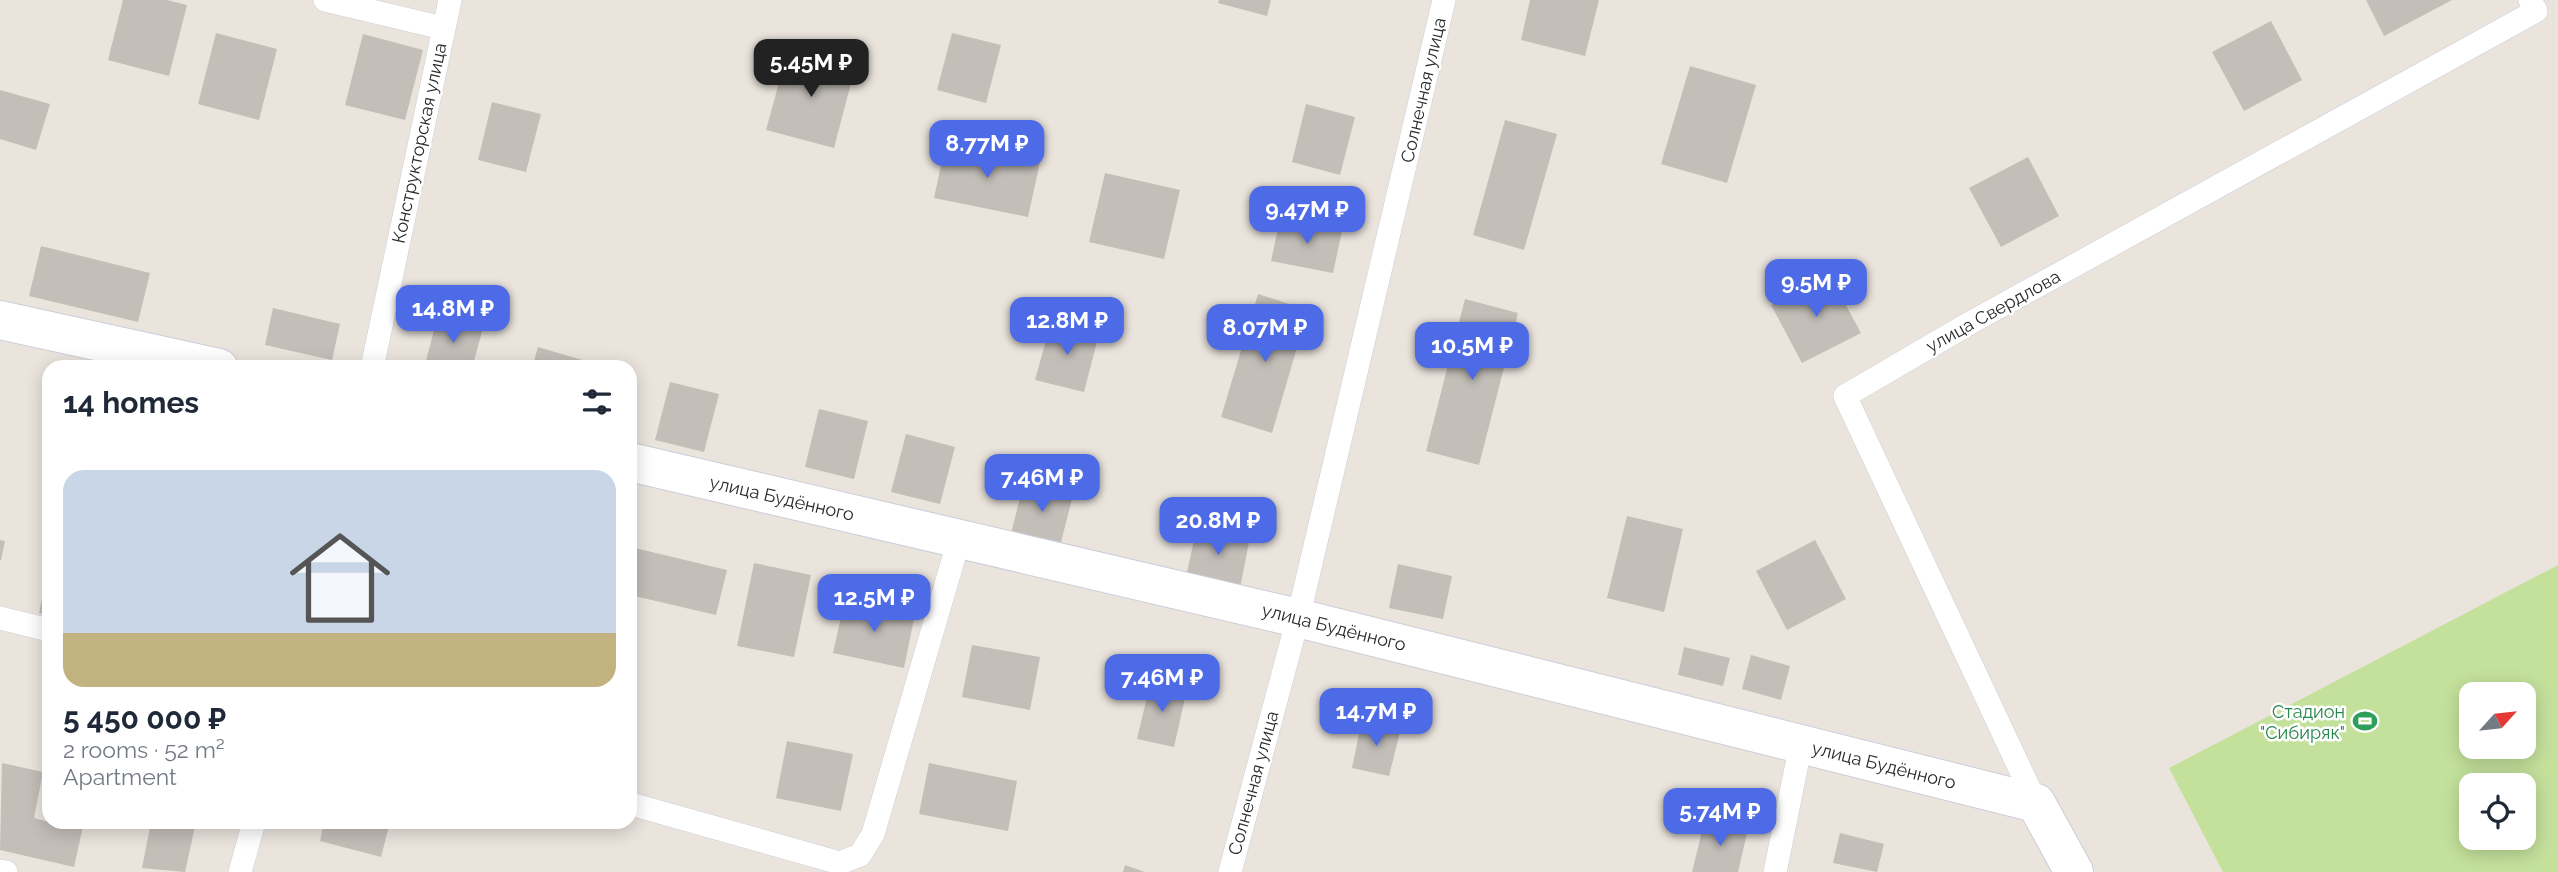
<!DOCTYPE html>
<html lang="en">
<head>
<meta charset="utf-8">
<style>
  body { margin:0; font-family:Raleway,sans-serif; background:#f2f2f3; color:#1f2937; height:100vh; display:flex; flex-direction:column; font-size:26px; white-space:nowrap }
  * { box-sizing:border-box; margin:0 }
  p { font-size:23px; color:#747a83 }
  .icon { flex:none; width:38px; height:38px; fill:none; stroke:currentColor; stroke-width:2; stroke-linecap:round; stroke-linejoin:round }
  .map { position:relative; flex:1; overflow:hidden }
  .drawer { position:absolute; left:42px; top:360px; width:595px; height:469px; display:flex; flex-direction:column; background:#fff; border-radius:21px; box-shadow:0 4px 18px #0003 }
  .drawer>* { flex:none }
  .needle { width:46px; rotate:63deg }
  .tools { position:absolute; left:2459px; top:682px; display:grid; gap:14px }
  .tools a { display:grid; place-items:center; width:77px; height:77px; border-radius:14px; background:#fff; box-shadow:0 4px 18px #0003; font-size:35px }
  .price { position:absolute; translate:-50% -60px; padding:0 16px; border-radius:14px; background:#4d6be7; color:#fff; font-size:23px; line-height:46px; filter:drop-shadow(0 2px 4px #0008) }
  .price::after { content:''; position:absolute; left:50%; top:42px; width:21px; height:16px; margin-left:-10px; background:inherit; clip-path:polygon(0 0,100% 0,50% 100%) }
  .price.current { background:#222; color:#fff }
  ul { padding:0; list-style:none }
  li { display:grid; align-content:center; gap:14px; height:371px; padding:0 21px }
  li+li { border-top:2px solid #e0e1e3 }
  li span { display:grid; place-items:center; height:217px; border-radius:21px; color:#555 }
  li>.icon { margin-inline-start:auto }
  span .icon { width:126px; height:126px; fill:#fffc; stroke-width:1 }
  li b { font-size:30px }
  h2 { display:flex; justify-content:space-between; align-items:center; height:84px; padding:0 21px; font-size:30px }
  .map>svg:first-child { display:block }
  .pitch { fill:#c4e19c; fill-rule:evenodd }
  .building { fill:#c3beb8 }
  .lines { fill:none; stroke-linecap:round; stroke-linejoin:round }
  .service-casing { stroke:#cbceda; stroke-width:24 }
  .minor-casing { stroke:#cbceda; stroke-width:40 }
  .service { stroke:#fff; stroke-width:23 }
  .minor { stroke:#fff; stroke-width:38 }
  .labels { text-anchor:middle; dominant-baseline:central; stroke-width:5; stroke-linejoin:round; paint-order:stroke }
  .street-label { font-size:18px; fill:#292929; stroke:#fff }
  .leisure-label { font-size:18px; fill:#27864d; stroke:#fff; text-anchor:end }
</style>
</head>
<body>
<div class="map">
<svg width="2558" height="872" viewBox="0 0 2558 872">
  <rect width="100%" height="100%" fill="#eae4dd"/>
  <path class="pitch" d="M2558 565V872H2223L2169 768ZM2471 695H2524V747H2471ZM2471 786H2524V838H2471Z"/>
  <path class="building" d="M123 0H167L187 5 169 76 108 60Z
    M1219 0H1271L1267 16 1218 3Z
    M1530 0H1599L1585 56 1521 40Z
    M2366 0H2452L2384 36Z
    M2271 21 2302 80 2244 111 2212 52Z
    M216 33 277 49 259 120 198 104Z
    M952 33 1001 45 986 103 937 90Z
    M363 34 423 50 405 120 345 105Z
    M788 50 855 68 834 148 766 130Z
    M1690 66 1756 85 1727 183 1661 164Z
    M0 90 50 104 36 150 0 139Z
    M492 102 541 114 526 172 478 160Z
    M1306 104 1355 117 1340 175 1292 162Z
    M1505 120 1557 134 1524 250 1473 235Z
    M946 142 1040 162 1028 217 934 198Z
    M2028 157 2059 216 2001 247 1969 188Z
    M1105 173 1180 190 1164 259 1089 242Z
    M1280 219 1342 231 1333 273 1271 261Z
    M41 246 150 273 138 322 29 296Z
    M1829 274 1861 333 1802 363 1771 305Z
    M1258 294 1308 310 1272 433 1221 417Z
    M1465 299 1518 313 1479 465 1426 451Z
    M273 308 340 324 332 360 265 345Z
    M438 316 483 328 472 368H424Z
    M1051 322 1099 334 1084 392 1035 380Z
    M538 347 606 367V368H532Z
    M670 382 719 394 704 452 655 440Z
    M819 409 868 421 854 479 805 467Z
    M906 434 955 447 940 504 891 492Z
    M1025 479 1074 491 1059 550 1010 537Z
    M1627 516 1683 529 1664 612 1607 598Z
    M1197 526 1250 537 1240 588 1186 577Z
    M0 540 5 541 1 560H0Z
    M1815 540 1846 599 1787 630 1756 571Z
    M635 548 727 570 716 615 630 595V570Z
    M754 563 811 575 794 657 737 646Z
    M1398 564 1452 576 1443 619 1389 608Z
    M48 572H49V615L39 613Z
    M845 599 915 614 904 668 833 653Z
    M972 645 1040 657 1030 710 962 697Z
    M1684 647 1730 658 1723 686 1678 675Z
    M1751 655 1790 666 1781 700 1742 689Z
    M1151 680 1187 689 1174 747 1137 739Z
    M1362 719 1401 728 1389 776 1352 768Z
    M787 741 853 754 841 811 776 798Z
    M2 763 43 772 34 818 49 822H84L74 867 0 850Z
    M929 763 1017 781 1008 831 919 814Z
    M1705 819 1748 829 1738 872H1692Z
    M151 822H196L185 872 142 868Z
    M324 822H390L381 857 320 841Z
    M1840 833 1884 844 1877 872 1833 863Z
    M1125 865 1145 872H1123Z"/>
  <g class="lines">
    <g class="service-casing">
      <path id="service" d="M325 0 443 28
        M372 368 450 0
        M0 618 49 630
        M2036 803 1845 396 1970 323 2536 11 2530 0
        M631 804 840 863 860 855 873 834 959 540
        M0 871 6 872
        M240 872 254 822
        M1230 872 1298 618 1444 0
        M1775 872 1801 744"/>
    </g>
    <g class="minor-casing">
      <path id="minor" d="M0 320 219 368
        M630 462 1298 618 2036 803 2074 872"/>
    </g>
    <use href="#service" class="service"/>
    <use href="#minor" class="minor"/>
  </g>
  <defs>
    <g id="stadium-bare" transform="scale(1.89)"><path d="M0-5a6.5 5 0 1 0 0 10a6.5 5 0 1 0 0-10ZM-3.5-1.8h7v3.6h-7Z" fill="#2e9e5b" stroke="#fff" stroke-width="2.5" paint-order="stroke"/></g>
  </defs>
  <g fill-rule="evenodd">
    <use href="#stadium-bare" x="2365" y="721"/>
  </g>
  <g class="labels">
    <g class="street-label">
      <text transform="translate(1423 90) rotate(-77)">Солнечная улица</text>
      <text transform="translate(419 143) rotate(-78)">Конструкторская улица</text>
      <text transform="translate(1993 311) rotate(-29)">улица Свердлова</text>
      <text transform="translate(782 498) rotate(13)">улица Будённого</text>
      <text transform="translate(1334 627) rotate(14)">улица Будённого</text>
      <text transform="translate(1884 765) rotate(14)">улица Будённого</text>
      <text transform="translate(1253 783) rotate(-75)">Солнечная улица</text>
    </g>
    <g class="leisure-label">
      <text x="2345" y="711">Стадион<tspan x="2345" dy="21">"Сибиряк"</tspan></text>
    </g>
  </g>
</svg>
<div class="tools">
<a><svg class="needle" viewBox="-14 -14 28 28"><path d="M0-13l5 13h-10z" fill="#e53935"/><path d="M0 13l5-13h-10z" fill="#747a83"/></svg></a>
<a><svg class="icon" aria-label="locate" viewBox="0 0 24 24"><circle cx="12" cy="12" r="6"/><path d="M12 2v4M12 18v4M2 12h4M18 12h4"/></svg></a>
</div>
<b class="price current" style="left:811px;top:99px">5.45M ₽</b>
<b class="price" style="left:987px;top:180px">8.77M ₽</b>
<b class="price" style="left:1307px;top:246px">9.47M ₽</b>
<b class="price" style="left:1816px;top:319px">9.5M ₽</b>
<b class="price" style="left:453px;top:345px">14.8M ₽</b>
<b class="price" style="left:1067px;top:357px">12.8M ₽</b>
<b class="price" style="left:1265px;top:364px">8.07M ₽</b>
<b class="price" style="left:1472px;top:382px">10.5M ₽</b>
<b class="price" style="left:1042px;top:514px">7.46M ₽</b>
<b class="price" style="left:1218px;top:557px">20.8M ₽</b>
<b class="price" style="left:874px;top:634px">12.5M ₽</b>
<b class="price" style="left:1162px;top:714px">7.46M ₽</b>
<b class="price" style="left:1376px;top:748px">14.7M ₽</b>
<b class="price" style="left:1720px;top:848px">5.74M ₽</b>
<section class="drawer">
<h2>14 homes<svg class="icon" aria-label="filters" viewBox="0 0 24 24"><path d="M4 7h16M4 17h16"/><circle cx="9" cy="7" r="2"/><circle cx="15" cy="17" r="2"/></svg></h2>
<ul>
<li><span style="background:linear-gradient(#c9d6e8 75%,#c2b280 0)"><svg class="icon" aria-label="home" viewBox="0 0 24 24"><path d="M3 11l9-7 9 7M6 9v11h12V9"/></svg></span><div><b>5 450 000 ₽</b><p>2 rooms · 52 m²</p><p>Apartment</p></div></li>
</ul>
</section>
</div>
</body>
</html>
